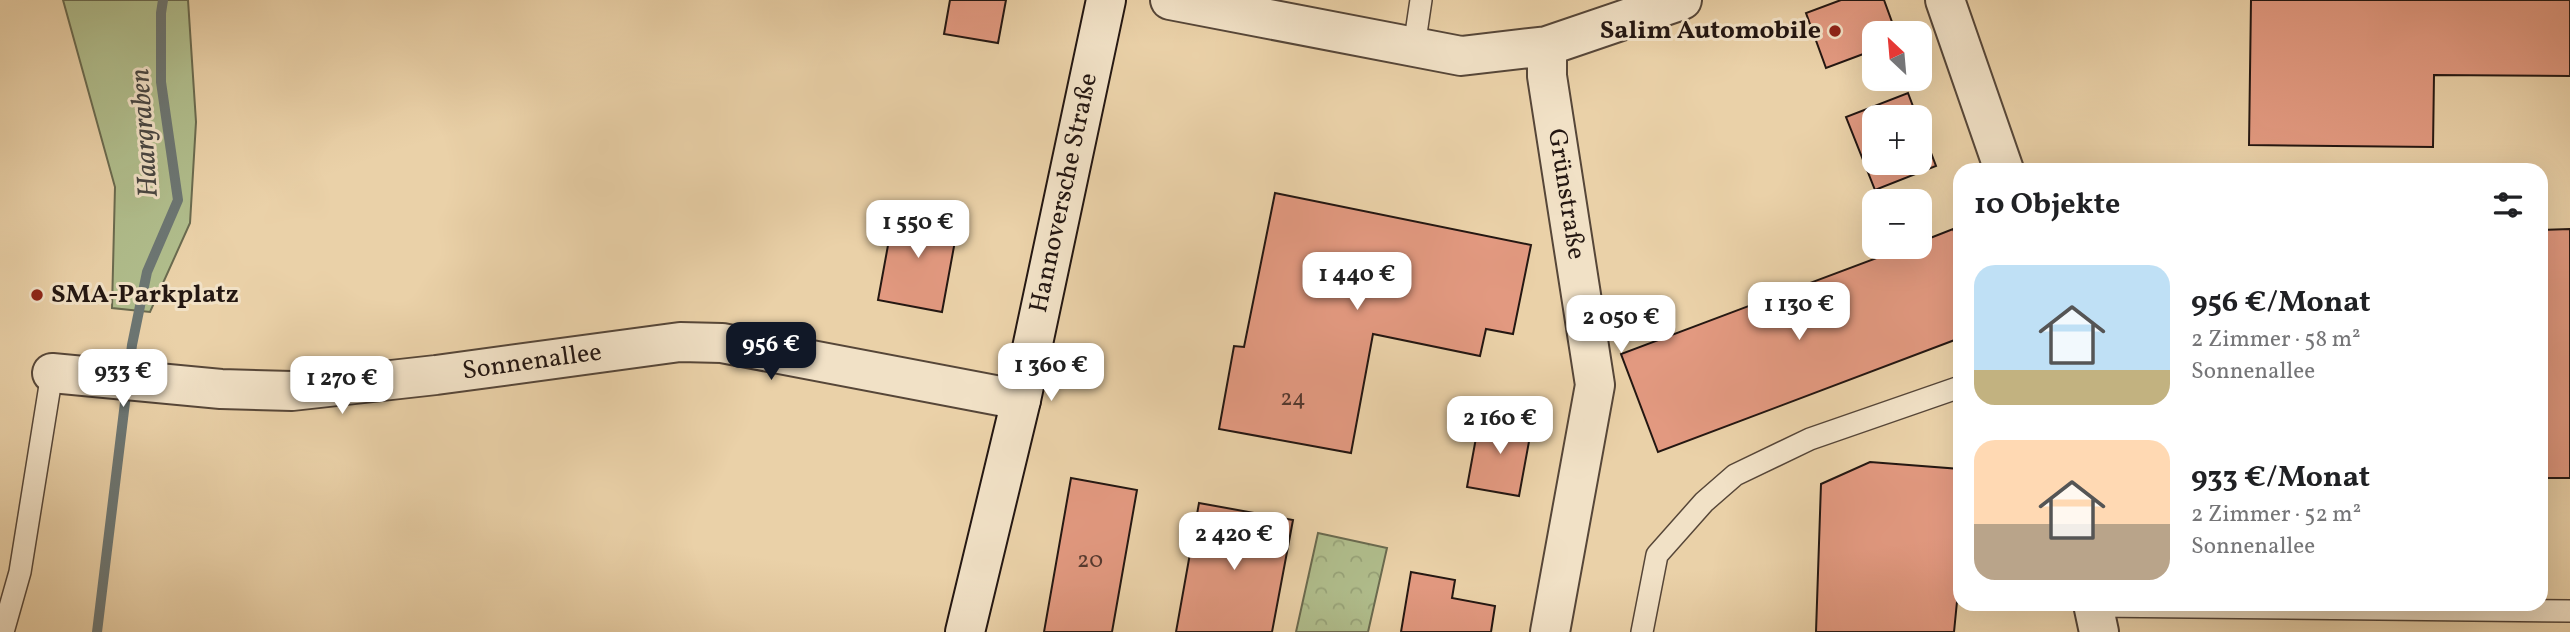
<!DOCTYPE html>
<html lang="de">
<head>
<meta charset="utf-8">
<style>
  body { margin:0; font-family:Vollkorn,serif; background:#f2f2f2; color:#202124; height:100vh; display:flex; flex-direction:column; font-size:26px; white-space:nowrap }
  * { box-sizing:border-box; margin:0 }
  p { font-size:23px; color:#757577 }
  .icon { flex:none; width:38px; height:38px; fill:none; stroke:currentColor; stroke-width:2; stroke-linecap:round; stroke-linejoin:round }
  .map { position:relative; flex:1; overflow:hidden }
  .sheet { position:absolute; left:1953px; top:163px; width:595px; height:448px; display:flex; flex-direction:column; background:#fff; border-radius:21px; box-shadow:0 7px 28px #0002 }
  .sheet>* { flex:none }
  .needle { width:46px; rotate:334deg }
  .tools { position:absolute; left:1862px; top:21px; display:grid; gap:14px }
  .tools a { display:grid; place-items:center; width:70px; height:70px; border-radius:14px; background:#fff; box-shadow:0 7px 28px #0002; font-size:35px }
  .price { position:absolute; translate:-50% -60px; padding:0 16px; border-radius:14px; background:#fff; color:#222; font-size:23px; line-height:46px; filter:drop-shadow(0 2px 4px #0008) }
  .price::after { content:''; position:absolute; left:50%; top:42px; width:21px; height:16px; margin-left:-10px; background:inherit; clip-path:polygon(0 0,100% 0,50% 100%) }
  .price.selected { background:#111827; color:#fff }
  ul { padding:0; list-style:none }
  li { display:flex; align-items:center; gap:21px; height:175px; padding:0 21px }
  li span { display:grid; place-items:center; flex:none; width:196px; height:140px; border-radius:21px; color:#555 }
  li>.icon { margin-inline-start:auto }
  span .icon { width:84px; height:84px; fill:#fffc; stroke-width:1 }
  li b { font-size:30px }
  h2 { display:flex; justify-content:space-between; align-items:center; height:84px; padding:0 21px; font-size:30px }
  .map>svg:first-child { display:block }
  .grass { fill:#b0bd8c; stroke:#6a6a4f; stroke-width:2 }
  .forest { fill:url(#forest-crowns); stroke:#6a6a4f; stroke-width:2 }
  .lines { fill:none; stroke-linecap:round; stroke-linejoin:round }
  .stream { stroke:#6c7673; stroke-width:10 }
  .building { fill:#e29980; stroke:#241712; stroke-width:2 }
  .lane-casing { stroke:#564638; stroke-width:24 }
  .street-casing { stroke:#564638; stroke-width:42 }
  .secondary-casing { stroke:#241712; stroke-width:42 }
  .lane { stroke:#f1e1c6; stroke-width:21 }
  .street { stroke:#f1e1c6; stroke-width:38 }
  .secondary { stroke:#f1e1c6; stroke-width:38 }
  .poi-dot { fill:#8f2418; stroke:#f1e1c6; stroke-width:2.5 }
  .labels { text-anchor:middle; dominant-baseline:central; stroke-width:6; stroke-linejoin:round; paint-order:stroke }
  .number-label { font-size:23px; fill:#54382e }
  .poi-label { font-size:26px; font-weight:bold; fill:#241712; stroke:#f1e1c6; text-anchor:end }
  .street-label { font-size:26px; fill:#241712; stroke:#f1e1c6 }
  .water-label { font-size:28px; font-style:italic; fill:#484642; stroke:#f1e1c6 }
</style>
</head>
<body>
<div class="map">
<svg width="2570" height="632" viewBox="0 0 2570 632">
  <defs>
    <pattern id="forest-crowns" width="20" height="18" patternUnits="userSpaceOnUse" patternTransform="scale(1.75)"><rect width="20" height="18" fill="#b0bd8c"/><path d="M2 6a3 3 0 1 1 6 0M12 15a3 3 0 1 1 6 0" fill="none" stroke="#97a278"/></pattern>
  </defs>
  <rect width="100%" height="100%" fill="#ead1a8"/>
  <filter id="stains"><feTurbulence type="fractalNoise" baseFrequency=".00286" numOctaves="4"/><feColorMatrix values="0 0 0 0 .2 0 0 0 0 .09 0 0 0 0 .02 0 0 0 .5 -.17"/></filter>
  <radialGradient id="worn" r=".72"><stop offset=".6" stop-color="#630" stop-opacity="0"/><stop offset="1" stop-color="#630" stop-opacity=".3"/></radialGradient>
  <path class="grass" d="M63 0H188L196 122 190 223 150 312 112 308 115 187Z"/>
  <path class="forest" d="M1318 533 1387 548 1368 632H1296Z"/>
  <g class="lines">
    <path class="stream" d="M97 632 132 345 147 272 178 200 161 82V13L163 0"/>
  </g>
  <path class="building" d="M950 0H1006L998 43 944 34Z
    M1841 0H1884L1896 33H1874V50L1826 68 1806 13Z
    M2251 0H2570V76L2434 75 2433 147 2249 145Z
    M1908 93 1917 117H1874V163H1920V124L1936 166 1875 190 1846 117Z
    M1275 193 1531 245 1513 334 1486 329 1480 356 1373 334 1351 453 1219 429 1234 346 1244 347Z
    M895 207 959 219 942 312 878 300Z
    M1953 229 1960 246V338L1658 452 1621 354 1906 247H1920V242Z
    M2570 229V478H2541V230Z
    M1480 416 1532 425 1519 496 1467 487Z
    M1870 462 1960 469V571L1954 632H1816L1821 484Z
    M1071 478 1137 490 1112 632H1044Z
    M1199 503 1293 520 1272 632H1176Z
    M1411 572 1455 580 1452 598 1495 606 1491 632H1401Z"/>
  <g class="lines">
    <g class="lane-casing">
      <path id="lane" d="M1414 47 1421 0
        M2094 606 2570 611
        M3 632 20 572 52 373
        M1642 632 1657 555 1704 502 1735 475 1810 439 1960 387"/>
    </g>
    <g class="street-casing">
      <path id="street" d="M1170 0 1461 56 1547 46 1682 0
        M1945 0 2004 170
        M1547 46V76L1595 385 1550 632
        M52 373 221 389 292 391 436 375 680 342 722 343 1021 400
        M2093 604 2099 632"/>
    </g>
    <g class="secondary-casing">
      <path id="secondary" d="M965 632 1021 400 1106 0"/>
    </g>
    <use href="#lane" class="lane"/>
    <use href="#street" class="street"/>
    <use href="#secondary" class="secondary"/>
  </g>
  <g class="poi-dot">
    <circle cx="1835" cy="31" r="7"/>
    <circle cx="37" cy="295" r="7"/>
  </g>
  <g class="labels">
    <g class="number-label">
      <text x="1293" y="399">24</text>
      <text x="1090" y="561">20</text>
    </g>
    <g class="poi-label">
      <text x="1821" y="31">Salim Automobile</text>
      <text x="51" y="295" text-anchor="start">SMA-Parkplatz</text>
    </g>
    <g class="street-label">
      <text transform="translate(1064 193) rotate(-78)">Hannoversche Straße</text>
      <text transform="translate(1566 194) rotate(81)">Grünstraße</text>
      <text transform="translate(532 362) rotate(-8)">Sonnenallee</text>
    </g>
    <g class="water-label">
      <text transform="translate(145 133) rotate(-94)">Haargraben</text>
    </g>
  </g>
  <rect width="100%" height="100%" filter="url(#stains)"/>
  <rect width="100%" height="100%" fill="url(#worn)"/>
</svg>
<div class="tools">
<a><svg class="needle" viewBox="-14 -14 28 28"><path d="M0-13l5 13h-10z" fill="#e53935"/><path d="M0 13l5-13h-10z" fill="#757577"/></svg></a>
<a>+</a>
<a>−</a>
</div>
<b class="price" style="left:918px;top:260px">1 550 €</b>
<b class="price" style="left:1357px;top:312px">1 440 €</b>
<b class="price" style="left:1799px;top:342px">1 130 €</b>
<b class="price" style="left:1621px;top:355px">2 050 €</b>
<b class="price selected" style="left:771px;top:382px">956 €</b>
<b class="price" style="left:1051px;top:403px">1 360 €</b>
<b class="price" style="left:123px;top:409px">933 €</b>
<b class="price" style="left:342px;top:416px">1 270 €</b>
<b class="price" style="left:1500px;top:456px">2 160 €</b>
<b class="price" style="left:1234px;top:572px">2 420 €</b>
<section class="sheet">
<h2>10 Objekte<svg class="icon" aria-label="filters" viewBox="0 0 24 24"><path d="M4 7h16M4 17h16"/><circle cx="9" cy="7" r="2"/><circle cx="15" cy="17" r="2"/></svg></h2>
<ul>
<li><span style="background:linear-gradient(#bfe0f5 75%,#c2b280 0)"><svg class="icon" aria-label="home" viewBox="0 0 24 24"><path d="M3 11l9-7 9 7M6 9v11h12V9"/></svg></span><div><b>956 €/Monat</b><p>2 Zimmer · 58 m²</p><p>Sonnenallee</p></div></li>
<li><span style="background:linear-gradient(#ffd9b3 60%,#b9a48a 0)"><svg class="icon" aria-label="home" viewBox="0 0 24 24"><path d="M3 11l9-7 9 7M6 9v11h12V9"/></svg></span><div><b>933 €/Monat</b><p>2 Zimmer · 52 m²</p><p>Sonnenallee</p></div></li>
</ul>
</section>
</div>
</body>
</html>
